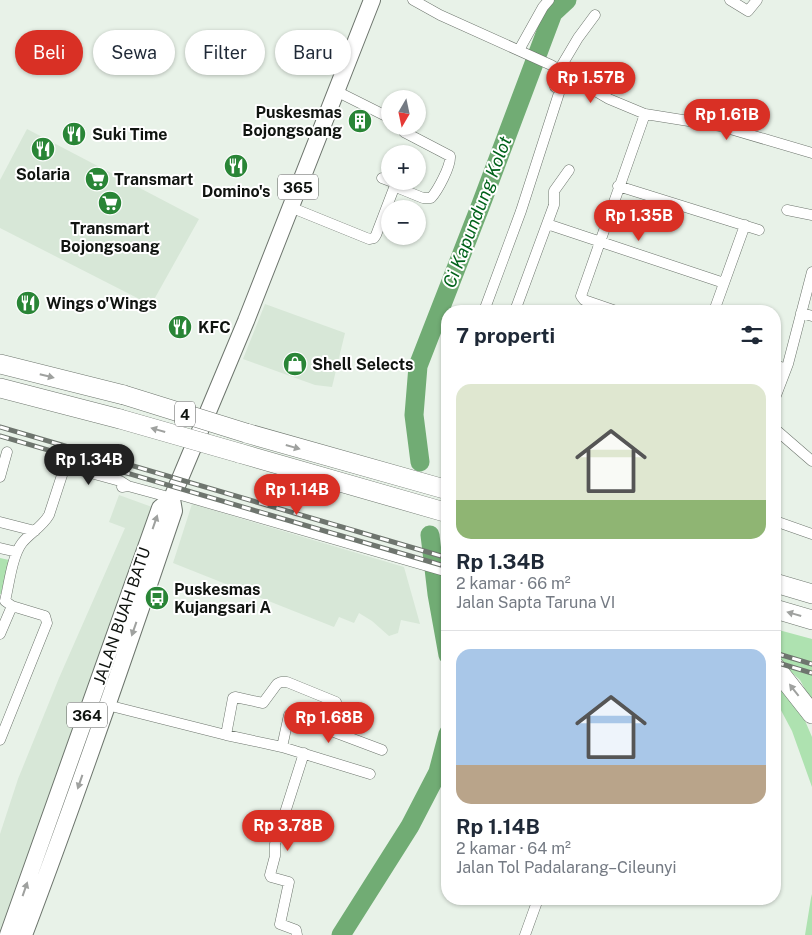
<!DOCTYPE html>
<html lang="id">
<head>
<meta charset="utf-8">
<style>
  body { margin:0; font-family:"Public Sans",sans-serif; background:#f2f2f3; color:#1f2937; height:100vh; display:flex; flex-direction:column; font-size:19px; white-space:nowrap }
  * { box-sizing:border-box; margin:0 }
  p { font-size:16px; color:#747a83 }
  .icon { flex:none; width:28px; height:28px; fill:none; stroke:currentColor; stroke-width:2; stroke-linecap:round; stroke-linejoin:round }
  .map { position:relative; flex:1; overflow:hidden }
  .sheet { position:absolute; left:441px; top:305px; width:340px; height:600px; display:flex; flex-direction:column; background:#fff; border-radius:20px; box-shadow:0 1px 4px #0004 }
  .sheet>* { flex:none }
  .guide { position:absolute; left:15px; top:30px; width:351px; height:45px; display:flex; gap:10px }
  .needle { width:32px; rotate:189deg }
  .fabs { position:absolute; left:381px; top:90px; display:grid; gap:10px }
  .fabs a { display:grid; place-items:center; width:45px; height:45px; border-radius:50%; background:#fff; box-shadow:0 1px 4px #0004; font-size:25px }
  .price { position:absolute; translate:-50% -42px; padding:0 11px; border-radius:18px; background:#d93025; color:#fff; font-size:16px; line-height:32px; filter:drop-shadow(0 1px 2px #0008) }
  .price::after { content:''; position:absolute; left:50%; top:30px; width:15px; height:11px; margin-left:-8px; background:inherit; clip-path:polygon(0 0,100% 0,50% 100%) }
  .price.selected { background:#222; color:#fff }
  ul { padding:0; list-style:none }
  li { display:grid; align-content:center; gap:10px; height:265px; padding:0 15px }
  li+li { border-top:1px solid #e0e1e3 }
  li span { display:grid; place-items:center; height:155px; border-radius:15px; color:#555 }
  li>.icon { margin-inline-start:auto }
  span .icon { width:90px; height:90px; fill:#fffc; stroke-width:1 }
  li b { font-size:21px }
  h2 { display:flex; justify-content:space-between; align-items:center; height:60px; padding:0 15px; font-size:21px }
  .pill { padding:0 18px; border-radius:22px; background:#fff; box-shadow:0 1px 4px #0004; font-size:18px; line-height:45px }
  .pill.selected { background:#d93025; color:#fff }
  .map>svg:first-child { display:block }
  .built { fill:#d7e7d7 }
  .green { fill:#aee2b0 }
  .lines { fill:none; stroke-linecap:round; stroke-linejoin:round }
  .river { stroke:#71ac74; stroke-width:19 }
  .minor-casing { stroke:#6d756d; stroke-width:11 }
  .primary-casing { stroke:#6d756d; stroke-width:18 }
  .motorway-casing { stroke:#6d756d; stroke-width:20 }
  .minor { stroke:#fff; stroke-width:10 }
  .primary { stroke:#fff; stroke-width:16 }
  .motorway { stroke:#fff; stroke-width:19 }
  .rail-casing { stroke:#6e756e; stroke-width:5 }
  .rail { stroke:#fff; stroke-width:3; stroke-dasharray:9; stroke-linecap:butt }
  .motorway-bridge-casing { stroke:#6d756d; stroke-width:20; stroke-linecap:butt }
  .motorway-bridge { stroke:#fff; stroke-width:19 }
  .oneway { fill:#9fa19f }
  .labels { text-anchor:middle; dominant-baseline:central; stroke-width:4; stroke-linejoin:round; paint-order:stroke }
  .shield { fill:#fff; stroke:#585a58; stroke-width:1 }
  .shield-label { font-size:15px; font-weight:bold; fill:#101410 }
  .poi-label { font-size:16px; font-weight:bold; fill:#101410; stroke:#fff; text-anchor:start }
  .street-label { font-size:16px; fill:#101410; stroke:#fff }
  .water-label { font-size:18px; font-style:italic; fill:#01621a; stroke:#fff }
</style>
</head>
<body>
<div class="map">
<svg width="812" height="935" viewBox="0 0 812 935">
  <rect width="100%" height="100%" fill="#e8f2e8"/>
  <path class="built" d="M27 129 199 219 151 305 0 228V180Z
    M265 304 345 333 332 387 315 385 243 359Z
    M119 495 152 507 0 935V834L18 779 59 678 125 528 109 522Z
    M192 504 404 567 420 624 401 620 398 633 389 636 372 621 359 613 354 623 339 617 334 627 173 563Z"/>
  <path class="green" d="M0 558 9 560 1 594H0Z
    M775 629 812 639V702L800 680 775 657Z
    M775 674 803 716 812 737V787L792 731 775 699Z
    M812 894V935H805L811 898Z"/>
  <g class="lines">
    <path class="river" d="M420 462 414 415 418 366 480 207 553 13 567 0
      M430 535 437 594 448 655
      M341 935 410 826 438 772 448 734"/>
    <g class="minor-casing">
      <path id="minor" d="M413 0 440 15 551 65 609 99 645 114 720 126 812 153
        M730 0 748 11 757 0
        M519 50 543 7 549 0
        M559 70 578 38 595 15
        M336 91 390 118
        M382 178 390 181
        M618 186 759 230
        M290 207 369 239 374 238 376 235 394 188 396 187 423 198H431C438 190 451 166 450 156L404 132 403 126
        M787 210 812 215
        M547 224 724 283
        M516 308 554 205V191L569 170
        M484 311 521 211 560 90 555 87 561 71
        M616 311 584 300 581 296 645 114
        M714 311 745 225
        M801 313 812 316
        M775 365 786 369
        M775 398 788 364 812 272
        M775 429 812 461
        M0 477 7 452
        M122 487 128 486 172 498
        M174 493 448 572
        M775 521 812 534
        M0 522 35 531
        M0 548 17 552
        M0 634 12 606
        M107 705 226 735 282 747 370 774
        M226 735 233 698 235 697 263 703 277 684 281 682H287L336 702
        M0 740 47 623 45 616 12 606 5 601C9 585 12 556 22 543 30 533 42 527 49 515L65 466 120 481 128 486
        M282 747 289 715 382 750
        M297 935 296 930 280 924 289 882 271 877 270 875 275 856V844L304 753
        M525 935 538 899"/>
    </g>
    <g class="primary-casing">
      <path id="primary" d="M8 935 160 508 172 499
        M24 935C77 795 126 653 174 511L172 499 174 493 246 321 372 0"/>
    </g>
    <g class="motorway-casing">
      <path id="motorway" d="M0 364 124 395
        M0 388 120 419
        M246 433 448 490
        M239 453 448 513
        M775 583 812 594
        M775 609 812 620
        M775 667 812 714"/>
    </g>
    <use href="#minor" class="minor"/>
    <use href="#primary" class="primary"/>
    <use href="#motorway" class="motorway"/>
    <g class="rail-casing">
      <path id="rail" d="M0 427 448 558
        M0 436 448 567
        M775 653 812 664
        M775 662 812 673"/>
    </g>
    <use href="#rail" class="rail"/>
    <g class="motorway-bridge-casing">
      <path id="motorway-bridge" d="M124 395 246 433
        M120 419 239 453"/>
    </g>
    <use href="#motorway-bridge" class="motorway-bridge"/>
  </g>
  <defs><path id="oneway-solid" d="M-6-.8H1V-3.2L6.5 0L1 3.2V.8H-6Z" transform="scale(1.25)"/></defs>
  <g class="oneway">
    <use href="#oneway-solid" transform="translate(47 376) rotate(14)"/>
    <use href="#oneway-solid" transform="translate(158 430) rotate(-164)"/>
    <use href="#oneway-solid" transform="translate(293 447) rotate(16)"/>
    <use href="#oneway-solid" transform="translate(155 522) rotate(-71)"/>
    <use href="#oneway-solid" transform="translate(794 614) rotate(-164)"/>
    <use href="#oneway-solid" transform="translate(134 629) rotate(109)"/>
    <use href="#oneway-solid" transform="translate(794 690) rotate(-128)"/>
    <use href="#oneway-solid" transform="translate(80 782) rotate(109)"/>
    <use href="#oneway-solid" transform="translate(25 889) rotate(-71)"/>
  </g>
  <defs>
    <g id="building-disc" transform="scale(1.25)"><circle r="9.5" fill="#298536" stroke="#fff"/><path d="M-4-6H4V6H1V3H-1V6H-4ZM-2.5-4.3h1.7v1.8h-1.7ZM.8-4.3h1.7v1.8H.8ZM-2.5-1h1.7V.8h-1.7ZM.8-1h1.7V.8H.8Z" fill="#fff"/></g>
    <g id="restaurant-disc" transform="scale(1.25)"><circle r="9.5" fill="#298536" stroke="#fff"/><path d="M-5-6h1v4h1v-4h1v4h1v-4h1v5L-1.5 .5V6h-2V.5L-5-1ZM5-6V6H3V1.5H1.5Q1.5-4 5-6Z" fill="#fff"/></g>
    <g id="supermarket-disc" transform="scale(1.25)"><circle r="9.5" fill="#298536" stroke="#fff"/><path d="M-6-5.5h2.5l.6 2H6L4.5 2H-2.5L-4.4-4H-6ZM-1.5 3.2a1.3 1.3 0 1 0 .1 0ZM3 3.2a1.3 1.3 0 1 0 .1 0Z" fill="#fff"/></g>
    <g id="shop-disc" transform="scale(1.25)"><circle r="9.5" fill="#298536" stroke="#fff"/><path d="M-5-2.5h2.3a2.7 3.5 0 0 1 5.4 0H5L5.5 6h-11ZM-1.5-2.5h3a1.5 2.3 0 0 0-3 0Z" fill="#fff"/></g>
    <g id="bus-disc" transform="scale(1.25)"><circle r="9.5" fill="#298536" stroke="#fff"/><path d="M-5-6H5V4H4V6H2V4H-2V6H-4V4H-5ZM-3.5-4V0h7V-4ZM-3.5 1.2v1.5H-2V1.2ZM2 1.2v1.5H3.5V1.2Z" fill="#fff"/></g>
  </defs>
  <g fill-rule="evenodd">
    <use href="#building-disc" x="360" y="121"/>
    <use href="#restaurant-disc" x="74" y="134"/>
    <use href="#restaurant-disc" x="43" y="149"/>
    <use href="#restaurant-disc" x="236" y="166"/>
    <use href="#supermarket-disc" x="97" y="179"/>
    <use href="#supermarket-disc" x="110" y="203"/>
    <use href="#restaurant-disc" x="28" y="303"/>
    <use href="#restaurant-disc" x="180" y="327"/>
    <use href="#shop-disc" x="295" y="364"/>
    <use href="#bus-disc" x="157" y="598"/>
  </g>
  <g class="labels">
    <g class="shield">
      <rect x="278" y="174.5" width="40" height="25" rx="4"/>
      <rect x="175" y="401.5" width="20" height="25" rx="4"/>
      <rect x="67" y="702.5" width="40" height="25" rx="4"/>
    </g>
    <g class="shield-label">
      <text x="298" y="187">365</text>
      <text x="185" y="414">4</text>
      <text x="87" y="715">364</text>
    </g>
    <g class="poi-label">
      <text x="342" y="112" text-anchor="end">Puskesmas<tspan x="342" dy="18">Bojongsoang</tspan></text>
      <text x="92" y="134">Suki Time</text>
      <text x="43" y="174" text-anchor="middle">Solaria</text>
      <text x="114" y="179">Transmart</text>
      <text x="236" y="191" text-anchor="middle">Domino's</text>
      <text x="110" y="228" text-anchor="middle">Transmart<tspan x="110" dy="18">Bojongsoang</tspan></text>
      <text x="46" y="303">Wings o'Wings</text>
      <text x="198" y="327">KFC</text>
      <text x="312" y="364">Shell Selects</text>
      <text x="174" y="589">Puskesmas<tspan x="174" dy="18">Kujangsari A</tspan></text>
    </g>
    <g class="street-label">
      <text transform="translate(122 616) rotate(-71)">JALAN BUAH BATU</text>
    </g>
    <g class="water-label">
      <text transform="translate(477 212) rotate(-69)">Ci Kapundung Kolot</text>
    </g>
  </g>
</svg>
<div class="fabs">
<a><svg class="needle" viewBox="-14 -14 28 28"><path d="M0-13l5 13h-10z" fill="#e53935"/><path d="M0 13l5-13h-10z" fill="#747a83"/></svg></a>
<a>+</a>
<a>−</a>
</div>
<b class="price" style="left:591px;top:104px">Rp 1.57B</b>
<b class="price" style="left:727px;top:141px">Rp 1.61B</b>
<b class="price" style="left:639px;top:242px">Rp 1.35B</b>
<b class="price selected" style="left:89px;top:486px">Rp 1.34B</b>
<b class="price" style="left:297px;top:516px">Rp 1.14B</b>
<b class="price" style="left:329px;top:744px">Rp 1.68B</b>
<b class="price" style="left:288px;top:852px">Rp 3.78B</b>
<div class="guide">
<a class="pill selected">Beli</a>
<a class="pill">Sewa</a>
<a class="pill">Filter</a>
<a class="pill">Baru</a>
</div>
<section class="sheet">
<h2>7 properti<svg class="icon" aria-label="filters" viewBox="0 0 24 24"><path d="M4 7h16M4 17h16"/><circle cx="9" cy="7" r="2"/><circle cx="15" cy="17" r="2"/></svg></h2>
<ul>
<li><span style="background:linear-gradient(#dfe7d0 75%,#8fb573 0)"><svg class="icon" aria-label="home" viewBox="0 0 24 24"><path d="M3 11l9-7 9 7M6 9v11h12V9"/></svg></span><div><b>Rp 1.34B</b><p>2 kamar · 66 m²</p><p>Jalan Sapta Taruna VI</p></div></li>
<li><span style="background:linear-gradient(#a9c7e8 75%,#b9a48a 0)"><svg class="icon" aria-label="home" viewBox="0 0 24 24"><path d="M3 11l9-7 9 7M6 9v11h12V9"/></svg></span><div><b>Rp 1.14B</b><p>2 kamar · 64 m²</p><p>Jalan Tol Padalarang–Cileunyi</p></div></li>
</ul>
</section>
</div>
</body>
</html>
